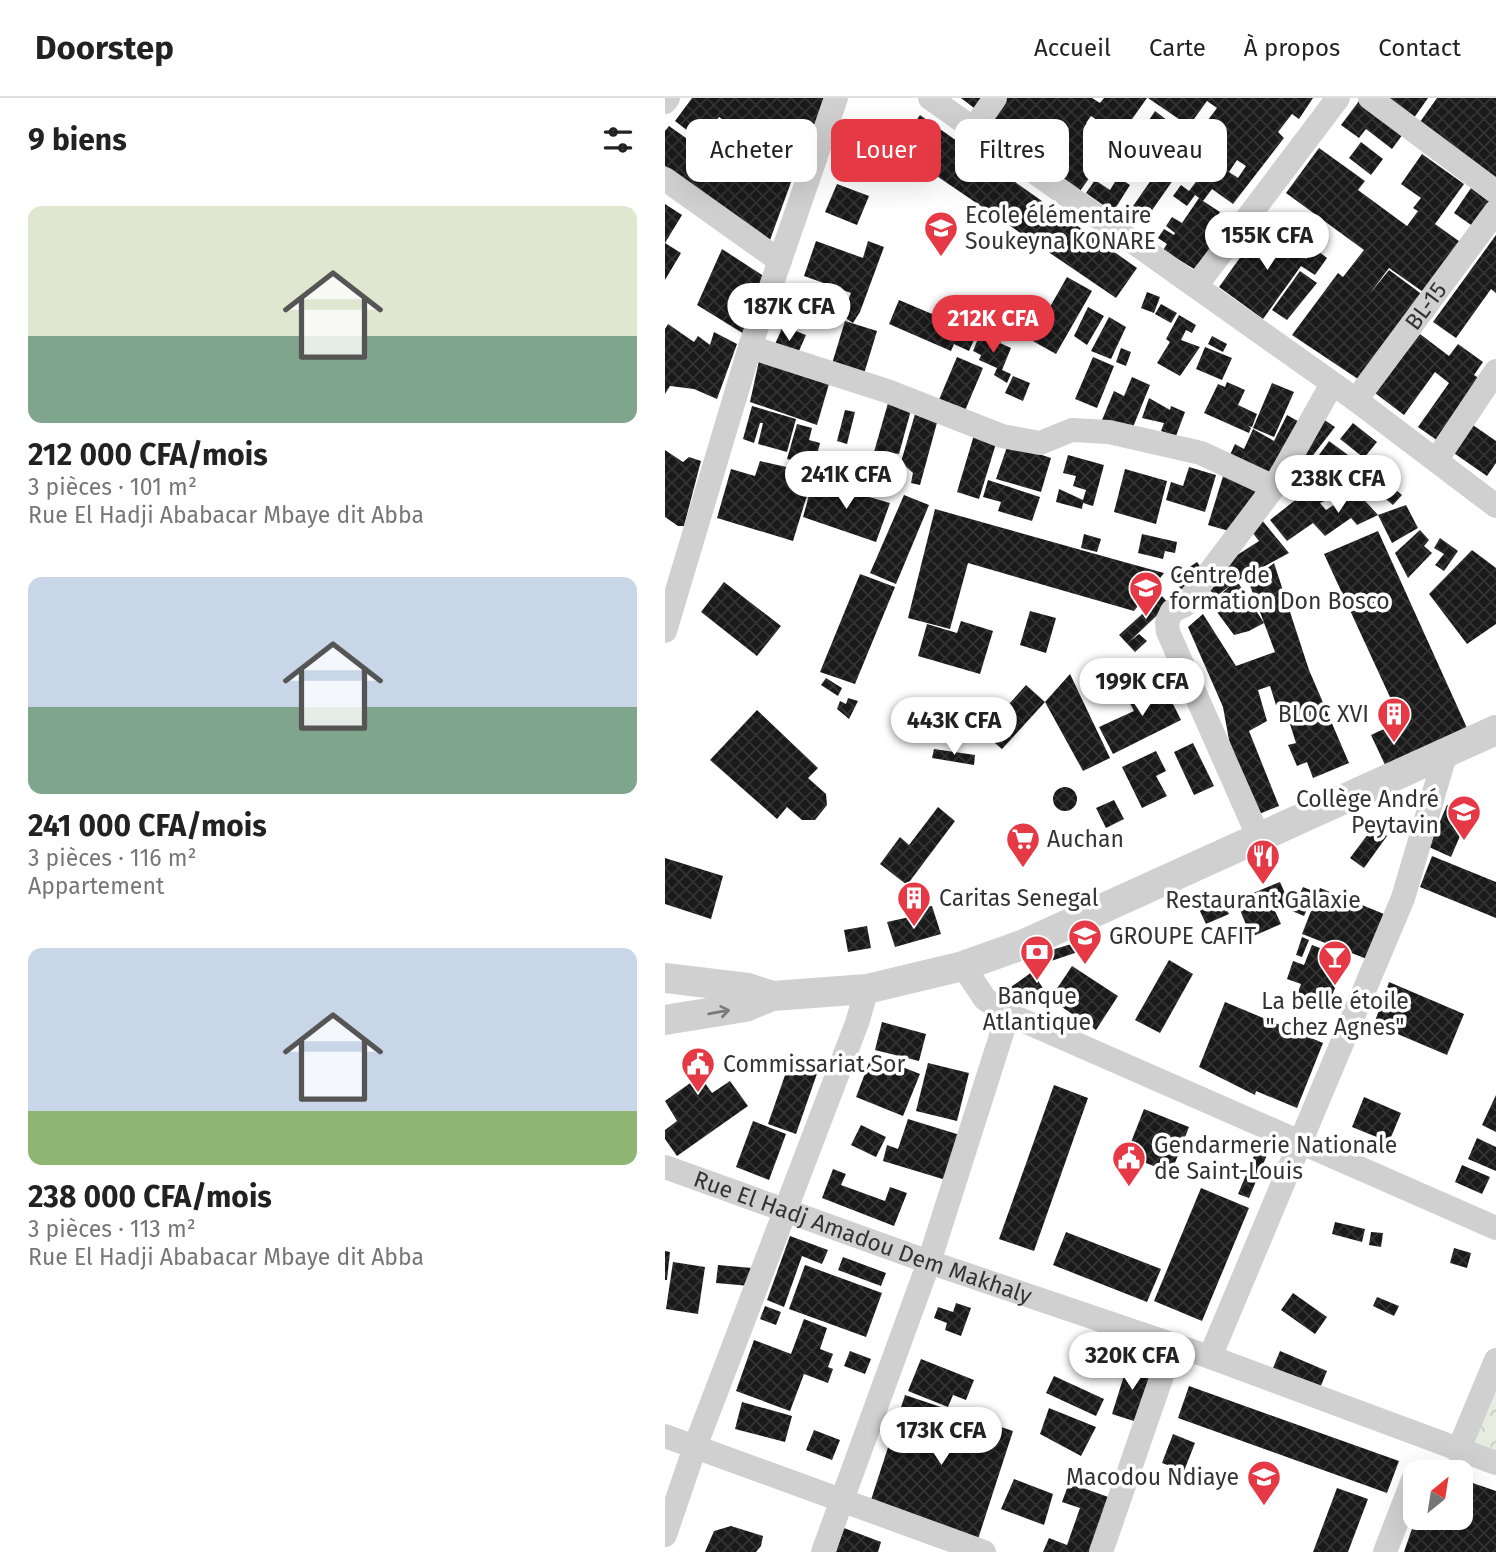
<!DOCTYPE html>
<html lang="fr">
<head>
<meta charset="utf-8">
<style>
  body { margin:0; font-family:"Fira Sans",sans-serif; background:#f6f6f6; color:#222; height:100vh; display:flex; flex-direction:column; font-size:26px; white-space:nowrap }
  * { box-sizing:border-box; margin:0 }
  p { font-size:23px; color:#767676 }
  .icon { flex:none; width:38px; height:38px; fill:none; stroke:currentColor; stroke-width:2; stroke-linecap:round; stroke-linejoin:round }
  .map { position:relative; flex:1; overflow:hidden }
  .drawer { display:flex; flex-direction:column; background:#fff; width:665px }
  .drawer>* { flex:none }
  .top-card { position:absolute; left:21px; top:21px; width:665px; height:63px; display:flex; gap:14px }
  .needle { width:46px; rotate:30deg }
  .tools { position:absolute; left:738px; top:1362px; display:grid; gap:14px }
  .tools a { display:grid; place-items:center; width:70px; height:70px; border-radius:14px; background:#fff; box-shadow:0 7px 28px #0002; font-size:35px }
  .price { position:absolute; translate:-50% -60px; padding:0 16px; border-radius:24px; background:#fff; color:#222; font-size:23px; line-height:46px; filter:drop-shadow(0 2px 4px #0008) }
  .price::after { content:''; position:absolute; left:50%; top:42px; width:21px; height:16px; margin-left:-10px; background:inherit; clip-path:polygon(0 0,100% 0,50% 100%) }
  .price.selected { background:#e63946; color:#fff }
  ul { padding:0; list-style:none }
  li { display:grid; align-content:center; gap:14px; height:371px; padding:0 28px }
  li span { display:grid; place-items:center; height:217px; border-radius:14px; color:#555 }
  li>.icon { margin-inline-start:auto }
  span .icon { width:126px; height:126px; fill:#fffc; stroke-width:1 }
  li b { font-size:30px }
  h2 { display:flex; justify-content:space-between; align-items:center; height:84px; padding:0 28px; font-size:30px }
  .pill { padding:0 24px; border-radius:14px; background:#fff; box-shadow:0 7px 28px #0002; font-size:24px; line-height:63px }
  .pill.selected { background:#e63946; color:#fff }
  header { display:flex; align-items:center; gap:42px; box-sizing:border-box; height:98px; padding:0 35px; background:#fff; border-bottom:2px solid #e0e0e0 }
  header strong { font-size:33px }
  nav { display:flex; gap:38px; margin-inline-start:auto; font-size:24px }
  main { display:flex; flex:1; min-height:0 }
  .map>svg:first-child { display:block }
  .park { fill:url(#park-crowns) }
  .building { fill:url(#building-cross-hatch); fill-rule:evenodd }
  .lines { fill:none; stroke-linecap:round; stroke-linejoin:round }
  .minor { stroke:#d0d0d0; stroke-width:24 }
  .tertiary { stroke:#d0d0d0; stroke-width:30 }
  .oneway { stroke:#7a7a7a }
  .labels { text-anchor:middle; dominant-baseline:central; stroke-width:7; stroke-linejoin:round; paint-order:stroke }
  .poi-label { font-size:23px; fill:#333; stroke:#fff; text-anchor:start }
  .street-label { font-size:23px; fill:#333; stroke:#fff }
</style>
</head>
<body>
<header>
<strong>Doorstep</strong>
<nav><a>Accueil</a><a>Carte</a><a>À propos</a><a>Contact</a></nav>
</header>
<main>
<section class="drawer">
<h2>9 biens<svg class="icon" aria-label="filters" viewBox="0 0 24 24"><path d="M4 7h16M4 17h16"/><circle cx="9" cy="7" r="2"/><circle cx="15" cy="17" r="2"/></svg></h2>
<ul>
<li><span style="background:linear-gradient(#dfe7d0 60%,#7fa58c 0)"><svg class="icon" aria-label="home" viewBox="0 0 24 24"><path d="M3 11l9-7 9 7M6 9v11h12V9"/></svg></span><div><b>212 000 CFA/mois</b><p>3 pièces · 101 m²</p><p>Rue El Hadji Ababacar Mbaye dit Abba</p></div></li>
<li><span style="background:linear-gradient(#c9d6e8 60%,#7fa58c 0)"><svg class="icon" aria-label="home" viewBox="0 0 24 24"><path d="M3 11l9-7 9 7M6 9v11h12V9"/></svg></span><div><b>241 000 CFA/mois</b><p>3 pièces · 116 m²</p><p>Appartement</p></div></li>
<li><span style="background:linear-gradient(#c9d6e8 75%,#8fb573 0)"><svg class="icon" aria-label="home" viewBox="0 0 24 24"><path d="M3 11l9-7 9 7M6 9v11h12V9"/></svg></span><div><b>238 000 CFA/mois</b><p>3 pièces · 113 m²</p><p>Rue El Hadji Ababacar Mbaye dit Abba</p></div></li>
</ul>
</section>
<div class="map">
<svg width="831" height="1454" viewBox="0 0 831 1454">
  <defs>
    <pattern id="park-crowns" width="20" height="18" patternUnits="userSpaceOnUse" patternTransform="scale(1.75)"><rect width="20" height="18" fill="#e6ecdf"/><path d="M2 6a3 3 0 1 1 6 0M12 15a3 3 0 1 1 6 0" fill="none" stroke="#c6cbc0"/></pattern>
    <pattern id="building-cross-hatch" width="8" height="8" patternUnits="userSpaceOnUse" patternTransform="scale(1.75)"><rect width="8" height="8" fill="#1a1a1a"/><path d="M0 0l8 8M0 8l8-8" fill="none" stroke="#333"/></pattern>
  </defs>
  <rect width="100%" height="100%" fill="#fff"/>
  <path class="park" d="M831 1293V1360L805 1352Z"/>
  <path class="building" d="M27 0H159L141 55 119 39 106 56 114 62 117 57 133 65 105 142 0 68V33L4 28 52 62 56 57 46 50 57 36 64 41 71 31 54 19 36 43 10 23Z
    M296 0H322L313 13Z
    M336 0H427L435 5 439 0H482L455 38 426 18 421 25 449 45 415 93 319 23Z
    M483 0H648L634 21 627 16 613 34 619 40 568 106 547 91 538 103 555 114 540 136 551 144 529 171 498 152 502 146 493 140 499 131 509 137 510 135 501 128 507 119 517 125 534 100 530 97 522 108 508 98 516 87 524 93 533 81 525 75 547 44 534 34 552 10 542 3 524 28ZM572 62 581 68 573 80 564 74Z
    M713 0H763L746 24Z
    M772 0H831V89L750 31Z
    M694 3 738 36 727 51 701 31 694 40 676 27Z
    M490 13 519 35 502 60 489 50 497 37 482 25Z
    M255 17 472 170 451 200 232 51Z
    M474 34 485 44 453 79 442 69Z
    M696 44 718 61 706 77 684 60Z
    M654 50 700 83 693 92 742 128 753 113 748 110 756 100 736 86 757 56 799 86 770 126 798 146 761 196 724 170 703 198 724 172 762 200 699 285 627 237 673 175 678 179 699 152 621 95Z
    M516 52 528 61 519 74 507 65Z
    M498 65 513 75 483 118 468 108Z
    M453 79 465 87 448 114 421 95 430 82 445 92Z
    M172 86 204 98 192 127 160 114Z
    M806 90 826 105 809 129 789 115Z
    M0 106 17 117 0 145 16 155 0 182Z
    M597 129 641 161 649 150 662 160 650 177 636 168 598 221 554 189Z
    M831 137V195L826 191 791 240 768 224Z
    M151 143 198 160 203 143 219 149 195 214 188 225 148 198 157 185 182 205 186 195 153 183 139 178Z
    M57 151 100 179 84 239 32 207Z
    M635 173 652 185 622 222 607 212Z
    M402 179 427 193 391 256 366 242Z
    M482 194 495 199 489 215 476 210Z
    M234 202 312 235 304 253 289 246 286 253 224 226Z
    M496 206 512 215 506 225 490 216Z
    M423 209 439 218 422 247 409 238Z
    M514 217 531 227 527 235 521 232 516 242 535 249 515 278 492 265 505 244 501 241Z
    M444 219 461 229 446 261 426 253Z
    M180 223 212 233 198 279 166 269Z
    M3 226 29 244 33 238 45 247 49 234 72 246 52 301 29 291 5 288 0 296V231Z
    M118 228 141 237 130 262 107 253Z
    M315 236 346 250 337 272 346 276 342 285 329 277 332 270 314 262 316 257 308 253Z
    M755 236 784 258 793 246 818 264 809 277 820 284 776 345 753 329 784 285 770 274 739 317 710 295Z
    M547 238 562 246 558 254 543 246Z
    M540 249 567 260 557 282 531 271Z
    M456 250 466 254 461 268 451 264Z
    M95 258 166 279 152 327 85 304Z
    M292 259 318 270 299 315 273 304Z
    M428 259 449 268 432 310 410 301Z
    M348 278 365 285 358 303 340 295Z
    M467 279 485 287 466 334 437 322 449 293 459 298Z
    M562 284 580 292 573 307 592 316 587 329 583 328 586 330 584 335 539 315 553 286 560 289Z
    M607 285 629 294 609 339 588 330Z
    M484 300 505 312 506 308 520 314 511 338 496 333 499 325 477 320Z
    M223 305 246 312 234 356 227 355 226 360 220 359 218 364 207 361Z
    M87 308 131 321 122 354 93 346 98 325H95L89 345 78 341Z
    M180 312 190 314 182 346 172 343Z
    M250 316 273 321 255 387 246 385 248 375 236 364Z
    M622 317 640 327 610 382 564 359 570 346 579 351 588 331 609 343Z
    M655 319 670 329 638 370 627 363Z
    M802 323 831 343V365L822 378 783 351Z
    M688 325 712 344 699 360 675 341Z
    M132 326 147 330 144 342 155 345 149 368 122 361Z
    M309 337 333 339 314 401 292 394Z
    M664 343 694 365 678 385 649 364Z
    M343 346 386 360 376 394 331 381Z
    M0 352 18 364 24 359 36 363 19 428H13L0 419Z
    M403 357 439 367 428 408 418 405 417 411 391 404 394 391 418 402 421 392 408 388 411 378 398 375Z
    M95 363 139 373 132 391 143 394 128 443 52 420 66 371 90 378Z
    M153 364 188 376 183 391 148 378Z
    M524 369 551 377 540 414 501 402 506 384 518 388Z
    M460 371 502 383 491 426 449 414Z
    M559 375 595 394 571 435 543 427Z
    M323 382 375 399 367 423 333 413 336 404 318 399Z
    M148 383 225 405 211 444 138 419Z
    M662 383 672 398 655 405 661 412 691 393 713 417 741 407 753 430 727 445 713 417 692 427 686 420 660 438 648 425 622 443 605 422 643 392Z
    M726 388 737 397 728 407 717 398Z
    M239 397 264 407 231 486 205 475Z
    M270 411 459 464 499 475 469 513 303 465 285 531 243 520Z
    M596 421 624 455 572 483 599 525 584 533 569 537 546 506 567 486 552 498 539 488 555 468 594 443 587 434Z
    M755 432 764 442 759 448 767 455 743 480 730 455Z
    M713 433 802 630 721 669 706 637 736 623 659 456Z
    M419 436 436 441 432 454 416 450Z
    M477 436 512 444 510 455 500 453 498 461 473 455Z
    M775 440 793 453 779 473 770 467 779 456 769 450Z
    M807 452 831 470V526L802 546 764 496Z
    M532 464 541 477 517 493 508 480Z
    M609 465 644 572 684 665 648 680 642 664 632 668 623 647 631 645 618 604 611 607 605 588 593 592 602 623 584 633 614 708 594 716 564 642 558 609 523 529 538 516 571 568 610 554 584 485Z
    M195 476 230 489 190 586 155 574Z
    M59 484 116 528 92 558 36 514Z
    M497 498 504 506 465 543 474 536 482 543 470 554 454 537Z
    M365 513 391 520 381 555 355 547Z
    M296 523 328 533 315 576 253 558 262 526 292 535Z
    M405 576 445 660 418 673 380 604Z
    M161 580 177 590 173 598 156 587Z
    M496 582 516 622 448 656 434 629 469 613 461 598Z
    M361 587 380 604 337 651 318 635Z
    M183 600 193 603 184 621 172 611 175 603 181 606Z
    M92 612 153 670 143 680 161 696 162 707 150 722H137L122 709 112 721 45 662Z
    M528 645 549 688 529 697 509 654Z
    M269 651 310 657 309 667 267 660Z
    M491 653 501 673 491 678 502 698 477 710 457 669Z
    M388 701a12 12 0 1 1 24 0a12 12 0 1 1-24 0Z
    M449 702 459 721 441 730 431 710Z
    M782 707 804 717 786 759 764 749Z
    M273 709 290 723 242 787 215 766 235 739 244 747Z
    M709 728 722 738 699 770 685 760Z
    M767 758 831 784V820L755 789Z
    M0 760 58 778 46 821 0 806Z
    M615 784 625 807 610 813 616 826 586 839 571 802Z
    M638 789 650 794 639 818 627 813Z
    M655 790 719 816 702 861 637 836Z
    M556 799 564 816 541 826 533 809Z
    M267 808 276 836 230 849 222 824 249 818 248 811Z
    M202 828 206 850 183 854 179 832Z
    M637 839 644 842 637 859 631 857Z
    M413 844 416 853 383 864 380 854Z
    M647 847 682 860 666 900 659 898 655 908 631 899 636 886 622 881 628 863 639 867Z
    M504 862 528 876 495 935 470 922Z
    M407 868 453 898 431 932 385 901Z
    M367 874 380 893 347 915 335 897Z
    M724 884 799 916 782 957 709 926Z
    M560 904 658 945 632 1010 591 993 590 997 534 969Z
    M217 924 261 936 254 963 210 952Z
    M127 957 155 967 131 1036 103 1026Z
    M207 957 255 976 238 1018 191 999Z
    M263 965 304 975 292 1023 251 1013Z
    M35 978 47 995 65 983 83 1008 12 1058 0 1041V1032L12 1023 0 1003Z
    M389 987 423 1000 369 1153 334 1141Z
    M831 997V1034L817 1027Z
    M699 999 736 1015 724 1044 687 1029Z
    M479 1011 524 1029 506 1075 461 1057Z
    M243 1021 295 1037 281 1082 218 1063 222 1047 233 1051Z
    M88 1023 121 1036 104 1082 71 1069Z
    M196 1027 221 1039 211 1059 186 1047Z
    M812 1040 831 1049V1073L803 1061Z
    M591 1053 602 1057 584 1100 573 1096Z
    M797 1067 825 1079 817 1096 790 1084Z
    M168 1071 181 1076 176 1087 220 1103 225 1089 242 1095 229 1128 157 1100Z
    M536 1090 584 1110 537 1223 489 1203Z
    M670 1124 700 1131 697 1144 667 1136Z
    M401 1134 496 1171 482 1204 388 1167Z
    M706 1134 718 1135 716 1149 704 1147Z
    M125 1138 163 1152 157 1166 137 1158 119 1209 102 1202Z
    M789 1150 806 1155 802 1170 785 1165Z
    M0 1153 5 1154 2 1182H0Z
    M178 1159 221 1175 216 1188 173 1172Z
    M8 1164 40 1169 33 1216 1 1211Z
    M53 1167 87 1170 85 1188 51 1185Z
    M140 1167 217 1195 201 1239 124 1211Z
    M628 1195 662 1219 650 1236 616 1212Z
    M712 1199 734 1208 729 1218 708 1208Z
    M291 1205 306 1210 296 1238 280 1232 282 1225 269 1220 273 1209 288 1214Z
    M100 1208 116 1214 111 1227 95 1221Z
    M139 1221 162 1230 155 1251 168 1256 163 1269 168 1271 163 1285 139 1276 125 1313 71 1293 89 1242 126 1256Z
    M185 1253 206 1261 200 1276 179 1268Z
    M615 1253 662 1273 655 1290 608 1270Z
    M256 1261 309 1282 301 1302 288 1297 283 1309 243 1293Z
    M463 1265 488 1273 472 1324 447 1316Z
    M389 1278 439 1301 431 1318 381 1295Z
    M524 1288 734 1363 722 1395 513 1320Z
    M240 1297 348 1333 313 1441 205 1405Z
    M77 1304 127 1318 120 1344 70 1331Z
    M384 1310 431 1329 416 1358 375 1336Z
    M149 1332 175 1342 167 1362 141 1352Z
    M508 1336 530 1345 519 1373 497 1365Z
    M349 1381 388 1396 379 1427 336 1411Z
    M796 1381 831 1393V1454H739L751 1419H796Z
    M404 1385 446 1400 427 1454H378L384 1440 402 1447 415 1410 397 1404Z
    M672 1390 703 1401 683 1454H648Z
    M66 1428 98 1438 96 1448 91 1454H40L49 1433Z
    M179 1430 216 1444 213 1454H171Z"/>
  <g class="lines">
    <g class="minor">
      <path d="M265 0 691 302 831 408"/>
      <path d="M705 0 831 94"/>
      <path d="M0 4 3 0"/>
      <path d="M309 30 330 0"/>
      <path d="M0 81 115 163"/>
      <path d="M531 188 673 0"/>
      <path d="M85 249 222 293 337 338 375 345 407 332 444 334 536 355 609 389"/>
      <path id="s1" d="M691 302 831 113"/>
      <path d="M772 361 831 273"/>
      <path d="M0 533 85 249 171 0"/>
      <path d="M594 740 503 534 502 524 507 513 520 507 609 389 667 286"/>
      <path d="M298 868 320 901 343 916 831 1130"/>
      <path id="s2" d="M0 1069 264 1164 545 1259 831 1365"/>
      <path d="M545 1259 738 800 781 654"/>
      <path d="M0 1338 319 1454"/>
      <path d="M793 1353 831 1262"/>
      <path d="M0 1437 30 1349 192 925 202 891"/>
      <path d="M158 1454 264 1164 343 916"/>
      <path d="M436 1454 508 1246"/>
      <path d="M720 1454 751 1374"/>
    </g>
    <path class="tertiary" d="M0 880 83 890 107 898
      M0 922 80 909 107 898 202 891 298 868 357 847 831 632"/>
  </g>
  <defs><path id="oneway-shaft" d="M-6 0H5M1.5-3L5.5 0L1.5 3" fill="none" stroke-width="1.6" stroke-linecap="round" stroke-linejoin="round" transform="scale(1.75)"/></defs>
  <use class="oneway" href="#oneway-shaft" transform="translate(54 914) rotate(-10)"/>
  <defs>
    <g id="school-pin" transform="scale(1.75)"><path d="M0 17L-7.5 6A9.5 9.5 0 1 1 7.5 6Z" fill="#e63946" stroke="#fff"/><path d="M0-5L7-2L0 1L-7-2ZM-4 1L0 2.5L4 1V4Q0 6-4 4Z" fill="#fff"/></g>
    <g id="university-pin" transform="scale(1.75)"><path d="M0 17L-7.5 6A9.5 9.5 0 1 1 7.5 6Z" fill="#e63946" stroke="#fff"/><path d="M0-5L7-2L0 1L-7-2ZM-4 1L0 2.5L4 1V4Q0 6-4 4Z" fill="#fff"/></g>
    <g id="building-pin" transform="scale(1.75)"><path d="M0 17L-7.5 6A9.5 9.5 0 1 1 7.5 6Z" fill="#e63946" stroke="#fff"/><path d="M-4-6H4V6H1V3H-1V6H-4ZM-2.5-4.3h1.7v1.8h-1.7ZM.8-4.3h1.7v1.8H.8ZM-2.5-1h1.7V.8h-1.7ZM.8-1h1.7V.8H.8Z" fill="#fff"/></g>
    <g id="supermarket-pin" transform="scale(1.75)"><path d="M0 17L-7.5 6A9.5 9.5 0 1 1 7.5 6Z" fill="#e63946" stroke="#fff"/><path d="M-6-5.5h2.5l.6 2H6L4.5 2H-2.5L-4.4-4H-6ZM-1.5 3.2a1.3 1.3 0 1 0 .1 0ZM3 3.2a1.3 1.3 0 1 0 .1 0Z" fill="#fff"/></g>
    <g id="restaurant-pin" transform="scale(1.75)"><path d="M0 17L-7.5 6A9.5 9.5 0 1 1 7.5 6Z" fill="#e63946" stroke="#fff"/><path d="M-5-6h1v4h1v-4h1v4h1v-4h1v5L-1.5 .5V6h-2V.5L-5-1ZM5-6V6H3V1.5H1.5Q1.5-4 5-6Z" fill="#fff"/></g>
    <g id="bank-pin" transform="scale(1.75)"><path d="M0 17L-7.5 6A9.5 9.5 0 1 1 7.5 6Z" fill="#e63946" stroke="#fff"/><path d="M-6-4H6V4H-6ZM0-2.3a2.3 2.3 0 1 0 0 4.6a2.3 2.3 0 1 0 0-4.6Z" fill="#fff"/></g>
    <g id="bar-pin" transform="scale(1.75)"><path d="M0 17L-7.5 6A9.5 9.5 0 1 1 7.5 6Z" fill="#e63946" stroke="#fff"/><path d="M-6-5H6L.8 .8V4.5H3.5V6h-7V4.5H-.8V.8Z" fill="#fff"/></g>
    <g id="civic-pin" transform="scale(1.75)"><path d="M0 17L-7.5 6A9.5 9.5 0 1 1 7.5 6Z" fill="#e63946" stroke="#fff"/><path d="M-.6-6.5H3V-4.5H.6V-3L4-1V1h2V6H-6V1h2V-1L-.6-3ZM-1.2 2.5V6h2.4V2.5Z" fill="#fff"/></g>
  </defs>
  <g fill-rule="evenodd">
    <use href="#school-pin" x="276" y="130"/>
    <use href="#university-pin" x="481" y="490"/>
    <use href="#building-pin" x="729" y="616"/>
    <use href="#school-pin" x="799" y="714"/>
    <use href="#supermarket-pin" x="358" y="741"/>
    <use href="#restaurant-pin" x="598" y="758"/>
    <use href="#building-pin" x="249" y="800"/>
    <use href="#university-pin" x="420" y="838"/>
    <use href="#bank-pin" x="372" y="854"/>
    <use href="#bar-pin" x="670" y="859"/>
    <use href="#civic-pin" x="33" y="966"/>
    <use href="#civic-pin" x="464" y="1060"/>
    <use href="#school-pin" x="599" y="1379"/>
  </g>
  <g class="labels">
    <g class="poi-label">
      <text x="300" y="117">Ecole élémentaire<tspan x="300" dy="26">Soukeyna KONARE</tspan></text>
      <text x="505" y="477">Centre de<tspan x="505" dy="26">formation Don Bosco</tspan></text>
      <text x="704" y="616" text-anchor="end">BLOC XVI</text>
      <text x="774" y="701" text-anchor="end">Collège André<tspan x="774" dy="26">Peytavin</tspan></text>
      <text x="382" y="741">Auchan</text>
      <text x="274" y="800">Caritas Senegal</text>
      <text x="598" y="802" text-anchor="middle">Restaurant Galaxie</text>
      <text x="444" y="838">GROUPE CAFIT</text>
      <text x="372" y="898" text-anchor="middle">Banque<tspan x="372" dy="26">Atlantique</tspan></text>
      <text x="670" y="903" text-anchor="middle">La belle étoile<tspan x="670" dy="26">" chez Agnes"</tspan></text>
      <text x="58" y="966">Commissariat Sor</text>
      <text x="489" y="1047">Gendarmerie Nationale<tspan x="489" dy="26">de Saint-Louis</tspan></text>
      <text x="574" y="1379" text-anchor="end">Macodou Ndiaye</text>
    </g>
    <g class="street-label">
      <text stroke="none"><textPath href="#s1" startOffset="117">BL-15</textPath></text>
      <text stroke="none"><textPath href="#s2" startOffset="210">Rue El Hadj Amadou Dem Makhaly</textPath></text>
    </g>
  </g>
</svg>
<div class="tools">
<a><svg class="needle" viewBox="-14 -14 28 28"><path d="M0-13l5 13h-10z" fill="#e53935"/><path d="M0 13l5-13h-10z" fill="#767676"/></svg></a>
</div>
<b class="price" style="left:602px;top:174px">155K CFA</b>
<b class="price" style="left:124px;top:245px">187K CFA</b>
<b class="price selected" style="left:328px;top:257px">212K CFA</b>
<b class="price" style="left:181px;top:413px">241K CFA</b>
<b class="price" style="left:673px;top:417px">238K CFA</b>
<b class="price" style="left:477px;top:620px">199K CFA</b>
<b class="price" style="left:289px;top:659px">443K CFA</b>
<b class="price" style="left:467px;top:1294px">320K CFA</b>
<b class="price" style="left:276px;top:1369px">173K CFA</b>
<div class="top-card">
<a class="pill">Acheter</a>
<a class="pill selected">Louer</a>
<a class="pill">Filtres</a>
<a class="pill">Nouveau</a>
</div>
</div>
</main>
</body>
</html>
